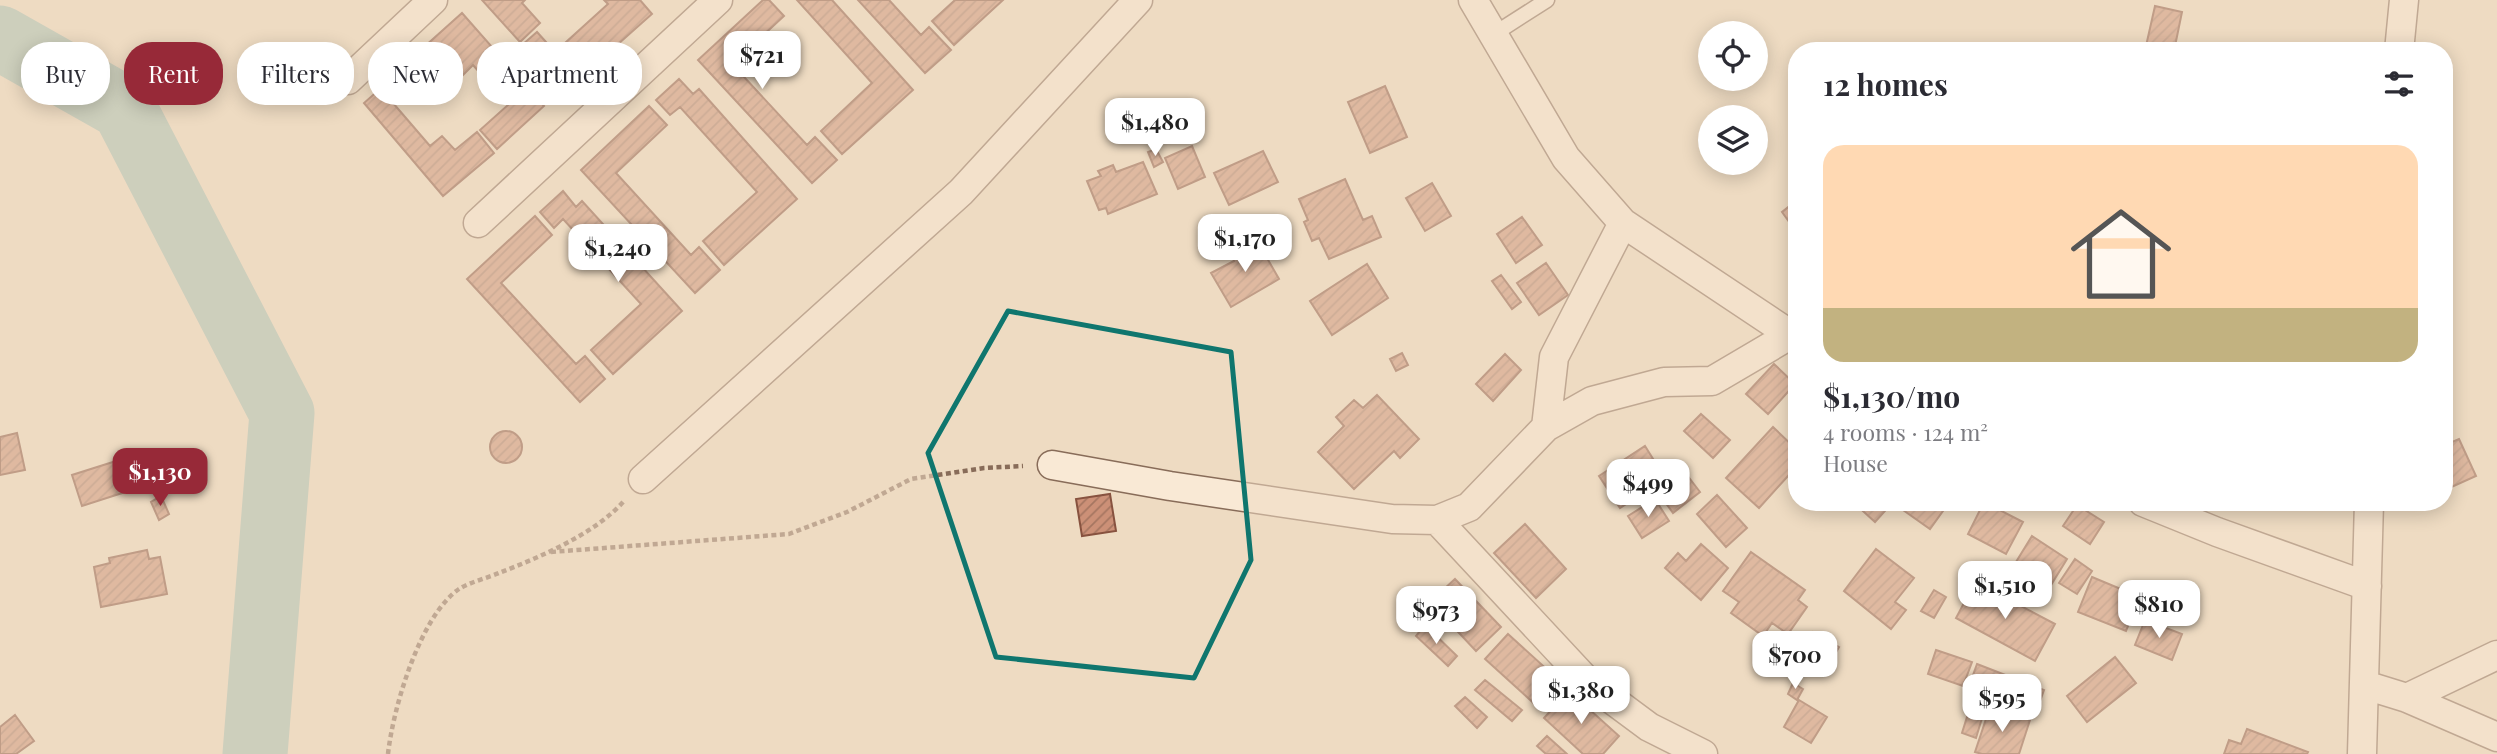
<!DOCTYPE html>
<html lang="en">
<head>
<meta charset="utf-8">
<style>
  body { margin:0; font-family:"Playfair Display",serif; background:#f2f2f3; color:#2b2b33; height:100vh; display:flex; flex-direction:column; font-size:26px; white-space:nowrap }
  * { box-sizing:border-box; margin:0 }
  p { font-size:23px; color:#7c7c81 }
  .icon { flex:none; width:38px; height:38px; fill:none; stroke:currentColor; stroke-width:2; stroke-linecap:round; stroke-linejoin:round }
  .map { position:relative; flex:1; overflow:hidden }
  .sheet { position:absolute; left:1788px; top:42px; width:665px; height:469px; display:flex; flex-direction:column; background:#fff; border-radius:28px; box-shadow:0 4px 18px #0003 }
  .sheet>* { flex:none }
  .hud { position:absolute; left:21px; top:42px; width:665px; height:63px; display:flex; gap:14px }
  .buttons { position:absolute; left:1698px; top:21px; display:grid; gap:14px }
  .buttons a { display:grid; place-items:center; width:70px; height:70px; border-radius:50%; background:#fff; box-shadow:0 4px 18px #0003; font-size:35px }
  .price { position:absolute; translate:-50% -60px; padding:0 16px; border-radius:14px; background:#fff; color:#222; font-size:23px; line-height:46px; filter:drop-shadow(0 2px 4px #0008) }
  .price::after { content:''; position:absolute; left:50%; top:42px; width:21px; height:16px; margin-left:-10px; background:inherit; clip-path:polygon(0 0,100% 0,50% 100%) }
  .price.selected { background:#972938; color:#fff }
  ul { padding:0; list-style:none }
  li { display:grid; align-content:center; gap:14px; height:371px; padding:0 35px }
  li+li { border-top:2px solid #e1e1e2 }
  li span { display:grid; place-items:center; height:217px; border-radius:21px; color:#555 }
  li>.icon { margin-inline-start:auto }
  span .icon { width:126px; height:126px; fill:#fffc; stroke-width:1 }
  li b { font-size:30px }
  h2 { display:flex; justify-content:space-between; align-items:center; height:84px; padding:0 35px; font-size:30px }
  .tag { padding:0 24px; border-radius:28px; background:#fff; box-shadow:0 4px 18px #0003; font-size:24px; line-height:63px }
  .tag.selected { background:#972938; color:#fff }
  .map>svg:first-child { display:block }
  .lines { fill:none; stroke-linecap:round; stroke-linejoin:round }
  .river { stroke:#a4c0b4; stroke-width:65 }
  .building { fill:url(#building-hatch); stroke:#87523f; stroke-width:2 }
  .service-casing { stroke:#886c59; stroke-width:17 }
  .minor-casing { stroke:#886c59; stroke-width:31 }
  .path { stroke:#886c59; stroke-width:4.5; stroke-dasharray:5 3.5; stroke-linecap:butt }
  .service { stroke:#f9e9d5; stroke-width:14 }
  .minor { stroke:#f9e9d5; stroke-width:28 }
  .marked { fill:none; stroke:#0f766e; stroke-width:5; stroke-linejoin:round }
</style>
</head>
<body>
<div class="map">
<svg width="2497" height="754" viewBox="0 0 2497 754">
  <defs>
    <pattern id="building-hatch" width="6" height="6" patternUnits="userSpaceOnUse" patternTransform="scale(1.75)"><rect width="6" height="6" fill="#cc9077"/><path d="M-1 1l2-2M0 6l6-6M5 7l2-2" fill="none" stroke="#a67661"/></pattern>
  </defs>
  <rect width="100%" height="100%" fill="#eedbc2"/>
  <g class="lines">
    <path class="river" d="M0 38 124 108 282 413 255 754"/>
  </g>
  <path class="building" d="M482 0H525L522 3 540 23 520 42Z
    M604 0H640L652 14 564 92 522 45 537 32 555 52 608 4Z
    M763 0H769L784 16 732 64 807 145 815 137 837 160 812 183 698 60Z
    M797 0H832L913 90 842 154 821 131 872 83Z
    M858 0H889L921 35 929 27 951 50 925 73Z
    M955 0H1003L954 45 932 21Z
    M2155 6 2182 12 2174 51 2146 46Z
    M462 13 544 106 497 149 480 130 508 105 473 65 463 75 443 53 427 69 415 55Z
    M406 66 419 81 393 103 430 146 442 136 455 150 477 132 494 153 443 196 364 103Z
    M679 79 693 94 699 89 797 199 724 265 703 241 757 192 680 107 670 115 656 100Z
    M1385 86 1407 137 1370 153 1348 102Z
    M649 106 667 125 616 173 691 255 699 247 720 270 695 293 581 170Z
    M1192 146 1205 177 1178 189 1165 158Z
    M1156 149 1163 162 1154 167 1148 152Z
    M1263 151 1278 182 1229 205 1214 173Z
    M1143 162 1157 194 1108 214 1106 208 1099 210 1087 181 1101 176 1098 171 1113 165 1116 172Z
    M1345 179 1363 220 1372 216 1381 237 1329 259 1319 238 1312 241 1304 222 1308 220 1299 199Z
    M1432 183 1451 216 1425 231 1406 198Z
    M563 191 576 207 582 201 682 311 613 374 591 350 641 304 563 219 554 228 540 212Z
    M1797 200V233L1782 212Z
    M535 216 552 235 501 283 576 364 585 356 605 379 580 402 467 279Z
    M1522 217 1542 245 1516 263 1497 234Z
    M1249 242 1253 247 1259 244 1279 279 1231 307 1211 273 1234 261 1229 253Z
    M1546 263 1568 295 1539 315 1517 283Z
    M1367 264 1388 298 1332 335 1310 301Z
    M1501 275 1521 302 1512 309 1492 281Z
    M1402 353 1408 365 1396 371 1390 359Z
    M1505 354 1521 370 1493 401 1476 384Z
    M1774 364 1795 384 1768 414 1746 394Z
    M1377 395 1419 439 1400 458 1394 451 1354 489 1318 452 1344 426 1336 417 1354 400 1363 408Z
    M1701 414 1730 440 1713 458 1684 431Z
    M1773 427 1797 450V466L1759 508 1726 478Z
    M490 447a16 16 0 1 1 32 0a16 16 0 1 1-32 0Z
    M17 433 25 470 0 475V437Z
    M2459 439 2476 476 2445 490V445Z
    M1645 446 1665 478 1620 508 1599 476Z
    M138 454 147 485 82 506 72 475Z
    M1687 475 1700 492 1673 513 1660 495Z
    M1110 494 1116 531 1082 536 1076 499Z
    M1717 495 1747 528 1726 547 1697 514Z
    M161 496 169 514 159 520 151 502Z
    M1655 499 1669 521 1642 538 1628 516Z
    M1853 502H1893L1875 522Z
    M1908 502H1945L1948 504 1930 529 1903 510Z
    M1984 502 2023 522 2006 554 1968 534Z
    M2077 505 2104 522 2090 544 2063 526Z
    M1525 524 1566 569 1536 598 1494 553Z
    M2032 536 2067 559 2051 585 2016 562Z
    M1701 544 1728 568 1701 600 1665 568 1678 553 1686 561Z
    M1876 549 1914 578 1895 602 1906 610 1891 629 1844 591Z
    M147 550 149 559 160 557 167 594 101 607 94 567 110 563 109 558Z
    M1751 552 1805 590 1798 600 1807 607 1788 634 1772 623 1763 636 1731 613 1739 602 1723 591Z
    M2075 559 2092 571 2077 594 2059 583Z
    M2092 577 2140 597 2126 631 2078 612Z
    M1455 579 1501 627 1476 651 1430 602Z
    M1975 582 2055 624 2035 661 1956 618Z
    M1934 590 1946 597 1934 618 1921 611Z
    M2145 620 2182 634 2172 660 2135 645Z
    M1425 625 1457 656 1448 666 1416 636Z
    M1813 632 1839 647 1822 676 1796 662Z
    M1508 634 1562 683 1539 708 1485 659Z
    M1936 650 1972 662 1963 686 1928 674Z
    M2115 657 2136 683 2087 722 2067 696Z
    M1977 664 2044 690 2035 715 1968 689Z
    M1485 680 1522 710 1512 721 1475 690Z
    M1793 683 1803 689 1797 700 1788 694Z
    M1569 691 1619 736 1603 754H1583L1544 718Z
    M1465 697 1487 717 1477 728 1455 706Z
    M1799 700 1827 717 1811 743 1784 727Z
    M1972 701 1986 705 1976 738 1962 733Z
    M1990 707 2030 720 2019 754H1982L1975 752Z
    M15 715 34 741 16 754H0V727Z
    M2247 729 2308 752 2307 754H2224L2229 740 2241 744Z
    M1547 736 1567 754H1546L1537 746Z"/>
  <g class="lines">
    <g class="service-casing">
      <path id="service" d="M1494 34 1547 0"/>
    </g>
    <g class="minor-casing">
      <path id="minor" d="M1473 0 1566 158 1623 223 1797 339
        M2399 51 2404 0
        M348 80 433 0
        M478 223 718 0
        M1546 427 1554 357 1623 223
        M1052 465 1170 486 1392 519 1437 520 1469 507 1546 427 1592 401 1664 382 1712 381 1790 335
        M643 479 961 192 1138 0
        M2143 502 2217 532 2367 586
        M1437 520 1587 681 1649 727 1703 754
        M2365 685 2407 698 2497 737
        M2407 698 2497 655
        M2362 754 2369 502"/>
    </g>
    <path class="path" d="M551 552 789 534 847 512 911 479 984 468 1023 466
      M388 754C393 708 420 616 459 589 470 582 487 578 499 573 540 557 595 534 624 501"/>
    <use href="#service" class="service"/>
    <use href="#minor" class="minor"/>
  </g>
  <path d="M0 0H2497V754H0ZM1008 311 1231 352 1251 560 1194 678 996 657 928 453Z" fill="#eedbc2" fill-opacity=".55" fill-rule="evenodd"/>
  <path class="marked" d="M1008 311 1231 352 1251 560 1194 678 996 657 928 453Z"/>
</svg>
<div class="buttons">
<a><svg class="icon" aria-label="locate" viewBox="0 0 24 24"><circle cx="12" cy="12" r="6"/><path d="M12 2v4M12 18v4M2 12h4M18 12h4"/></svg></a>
<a><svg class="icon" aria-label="layers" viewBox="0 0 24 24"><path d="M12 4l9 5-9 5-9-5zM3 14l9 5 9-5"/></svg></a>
</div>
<b class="price" style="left:762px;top:91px">$721</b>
<b class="price" style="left:1155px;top:158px">$1,480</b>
<b class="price" style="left:1245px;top:274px">$1,170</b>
<b class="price" style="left:618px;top:284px">$1,240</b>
<b class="price selected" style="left:160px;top:508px">$1,130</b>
<b class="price" style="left:1648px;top:519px">$499</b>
<b class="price" style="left:2005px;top:621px">$1,510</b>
<b class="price" style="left:2159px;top:640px">$810</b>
<b class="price" style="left:1436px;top:646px">$973</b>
<b class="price" style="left:1795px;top:691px">$700</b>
<b class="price" style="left:1581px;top:726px">$1,380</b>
<b class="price" style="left:2002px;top:734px">$595</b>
<div class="hud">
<a class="tag">Buy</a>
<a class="tag selected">Rent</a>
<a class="tag">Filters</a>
<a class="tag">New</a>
<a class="tag">Apartment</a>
</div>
<section class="sheet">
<h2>12 homes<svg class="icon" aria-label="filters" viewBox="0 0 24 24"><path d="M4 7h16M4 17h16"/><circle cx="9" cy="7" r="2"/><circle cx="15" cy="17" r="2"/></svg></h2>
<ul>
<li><span style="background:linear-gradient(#ffd9b3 75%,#c2b280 0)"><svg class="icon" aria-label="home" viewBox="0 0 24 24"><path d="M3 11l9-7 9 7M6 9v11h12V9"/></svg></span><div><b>$1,130/mo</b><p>4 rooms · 124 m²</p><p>House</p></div></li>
</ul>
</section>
</div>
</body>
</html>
